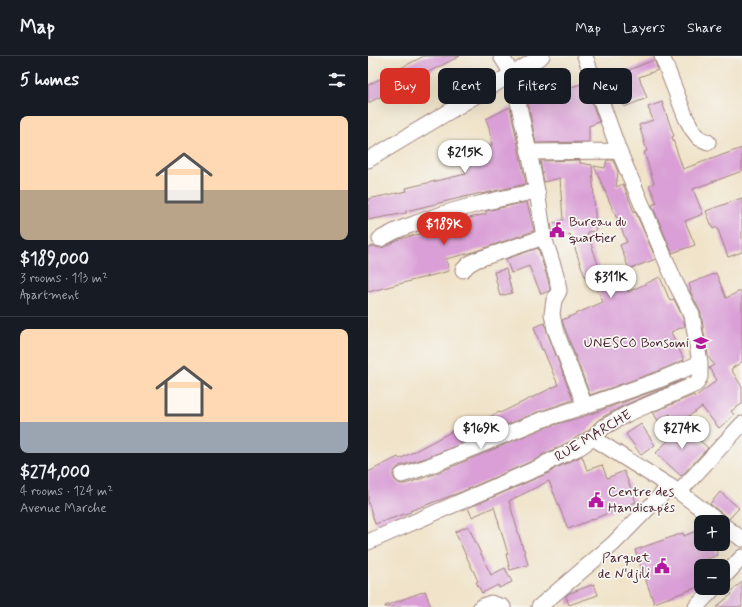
<!DOCTYPE html>
<html lang="en">
<head>
<meta charset="utf-8">
<style>
  body { margin:0; font-family:Mynerve,sans-serif; background:#20242c; color:#f1f3f6; height:100vh; display:flex; flex-direction:column; font-size:15px; white-space:nowrap }
  * { box-sizing:border-box; margin:0 }
  p { font-size:13px; color:#9ea1a6 }
  .icon { flex:none; width:22px; height:22px; fill:none; stroke:currentColor; stroke-width:2; stroke-linecap:round; stroke-linejoin:round }
  .map { position:relative; flex:1; overflow:hidden }
  .side { display:flex; flex-direction:column; background:#171b24; width:368px }
  .side>* { flex:none }
  .top-card { position:absolute; left:12px; top:12px; width:302px; height:36px; display:flex; gap:8px }
  .buttons { position:absolute; left:326px; top:459px; display:grid; gap:8px }
  .buttons a { display:grid; place-items:center; width:36px; height:36px; border-radius:8px; background:#171b24; box-shadow:0 4px 16px #0002; font-size:20px }
  .price { position:absolute; translate:-50% -34px; padding:0 9px; border-radius:14px; background:#fff; color:#222; font-size:13px; line-height:26px; filter:drop-shadow(0 1px 2px #0008) }
  .price::after { content:''; position:absolute; left:50%; top:24px; width:12px; height:9px; margin-left:-6px; background:inherit; clip-path:polygon(0 0,100% 0,50% 100%) }
  .price.active { background:#d93025; color:#fff }
  ul { padding:0; list-style:none }
  li { display:grid; align-content:center; gap:8px; height:212px; padding:0 20px }
  li+li { border-top:1px solid #363941 }
  li span { display:grid; place-items:center; height:124px; border-radius:8px; color:#555 }
  li>.icon { margin-inline-start:auto }
  span .icon { width:72px; height:72px; fill:#fffc; stroke-width:1 }
  li b { font-size:17px }
  h2 { display:flex; justify-content:space-between; align-items:center; height:48px; padding:0 20px; font-size:17px }
  .chip { padding:0 14px; border-radius:8px; background:#171b24; box-shadow:0 4px 16px #0002; font-size:14px; line-height:36px }
  .chip.active { background:#d93025; color:#fff }
  header { display:flex; align-items:center; gap:24px; box-sizing:border-box; height:56px; padding:0 20px; background:#171b24; border-bottom:1px solid #363941 }
  header strong { font-size:19px }
  nav { display:flex; gap:22px; margin-inline-start:auto; font-size:14px }
  main { display:flex; flex:1; min-height:0 }
  .map>svg:first-child { display:block }
  .building { fill:#d99fd6 }
  .lines { fill:none; stroke-linecap:round; stroke-linejoin:round }
  .minor-casing { stroke:#9d817a; stroke-width:17 }
  .minor { stroke:#fff; stroke-width:15 }
  .labels { text-anchor:middle; dominant-baseline:central; stroke-width:3.5; stroke-linejoin:round; paint-order:stroke }
  .poi-label { font-size:14px; fill:#4a1f2b; stroke:#f6f6f2; text-anchor:start }
  .street-label { font-size:14px; fill:#4a1f2b; stroke:#f6f6f2 }
</style>
</head>
<body>
<header>
<strong>Map</strong>
<nav><a>Map</a><a>Layers</a><a>Share</a></nav>
</header>
<main>
<section class="side">
<h2>5 homes<svg class="icon" aria-label="filters" viewBox="0 0 24 24"><path d="M4 7h16M4 17h16"/><circle cx="9" cy="7" r="2"/><circle cx="15" cy="17" r="2"/></svg></h2>
<ul>
<li><span style="background:linear-gradient(#ffd9b3 60%,#b9a48a 0)"><svg class="icon" aria-label="home" viewBox="0 0 24 24"><path d="M3 11l9-7 9 7M6 9v11h12V9"/></svg></span><div><b>$189,000</b><p>3 rooms · 113 m²</p><p>Apartment</p></div></li>
<li><span style="background:linear-gradient(#ffd9b3 75%,#9aa5b1 0)"><svg class="icon" aria-label="home" viewBox="0 0 24 24"><path d="M3 11l9-7 9 7M6 9v11h12V9"/></svg></span><div><b>$274,000</b><p>4 rooms · 124 m²</p><p>Avenue Marche</p></div></li>
</ul>
</section>
<div class="map">
<svg width="374" height="551" viewBox="0 0 374 551">
  <rect width="100%" height="100%" fill="#f6f6f2"/>
  <filter id="ink" filterUnits="userSpaceOnUse"><feTurbulence type="fractalNoise" baseFrequency=".025" numOctaves="2"/><feDisplacementMap in="SourceGraphic" scale="8" xChannelSelector="R" yChannelSelector="G"/><feConvolveMatrix kernelMatrix="1 2 1 2 8 2 1 2 1" color-interpolation-filters="sRGB"/></filter>
  <filter id="wash" filterUnits="userSpaceOnUse"><feTurbulence type="fractalNoise" baseFrequency=".012" numOctaves="4" result="noise"/><feDisplacementMap in="SourceGraphic" scale="16" xChannelSelector="R" yChannelSelector="G"/><feGaussianBlur stdDeviation="0.9" result="paint"/><feColorMatrix in="noise" values="0 0 0 0 0 0 0 0 0 0 0 0 0 0 0 0 0 1.4 0 .05"/><feComposite in="paint" operator="in"/></filter>
  <g filter="url(#wash)">
    <rect width="100%" height="100%" fill="#f0e3c9"/>
    <g id="blocks">
      <path class="building" d="M56 0H92L0 47V29Z
        M286 4 290 14 271 21 279 42 256 51 248 31 239 34 235 24Z
        M217 27 231 66 221 70V86L168 87 159 43 163 40 196 31V33Z
        M294 46 306 80 304 81 315 113 374 92V115L325 133 335 158 317 165 327 189 304 197 284 149 289 147 281 129 286 127 276 96 279 95 271 69 285 64 280 51Z
        M142 51 158 128 113 138V137L38 155V157L0 164V143L39 135 38 132 98 118 92 97 124 89 121 71 118 63Z
        M212 104V107L224 109 228 175 219 176 234 220 251 211 260 236 292 221 302 245 306 243 315 262 317 270 303 276 316 304 288 316 222 339 196 270 194 264 235 246 224 222 218 224 202 178 186 182 183 168 195 164 192 122 176 126 172 105Z
        M239 104H245L250 116 248 131 255 128 266 156 267 155 288 203 261 213 252 189 259 186 226 110 237 112Z
        M374 142V196L360 201 349 171 345 173 338 155Z
        M159 146 166 175 102 197 78 203 81 215 0 236V191L6 190 11 192 16 191 31 183 81 171 80 167 118 158V155Z
        M170 192 180 224 182 233 181 235 173 238 161 210 143 217 138 203Z
        M138 213 144 237 132 240 126 216Z
        M348 217 358 242 374 234V306L363 313 374 331V348L363 355 366 359 351 372 334 351 309 368 302 358 290 365 285 356 326 339 327 341 349 324 341 312 346 309 340 300 338 287H339L337 284 333 257 322 235 323 234 321 228Z
        M177 267 179 276 205 344 170 356 58 402 31 410 28 413 25 417V421L28 425 32 428H37L64 419 176 372 220 359 294 332 317 323 255 350 240 358 230 364 219 375 207 382V383L174 399 171 402 93 436 42 455 43 456 7 468 0 445V416L30 401 32 403 96 369 98 373 131 356 132 357 190 329 175 293 174 294 166 271Z
        M273 368 287 389 273 399 258 378Z
        M315 369 340 392 313 420 288 397Z
        M214 400 219 414 234 409 239 422 256 415 268 446 200 473 181 425 141 445 155 493H156L160 509 142 514 138 498H140L126 451 104 461 100 452 183 416 186 413Z
        M352 436 371 452 361 463 342 448Z
        M100 470 123 519 137 512 144 526 131 532 130 529 114 537 108 526 110 525 87 476Z
        M333 473V488H346L350 499 326 508 333 527V530L286 547 267 494 315 477 316 480Z
        M374 526V551H348L364 538 362 536Z
        M226 528 230 539 201 549 198 540 202 537Z
        M57 535 63 551H17V550Z"/>
    </g>
  </g>
  <g filter="url(#ink)">
    <use href="#blocks" fill-opacity="0" stroke="#9d817a" stroke-width="1"/>
    <g class="lines">
      <g class="minor-casing">
        <path id="minor" d="M294 0 318 62 324 73 331 82 340 86
          M161 96 251 95
          M0 104 174 0
          M169 135 176 181 189 222 191 235 186 244 184 258 187 273 217 350
          M12 183C22 178 32 172 43 169 84 153 125 144 169 135L161 96 144 18 133 0
          M95 214 101 208 108 204 176 181
          M225 382 311 436 351 466
          M34 419 61 410 173 364 217 350 291 324 332 307
          M311 436 374 368
          M355 469 374 483
          M0 486 179 408 178 407 212 391 225 382 236 371 259 358 328 328 332 321V307L324 259 308 228 251 95 217 0
          M355 522 374 501
          M113 551 123 547 135 551
          M171 551 245 488 302 430
          M328 551 346 532"/>
      </g>
      <use href="#minor" class="minor"/>
    </g>
  </g>
  <defs>
    <g id="civic-bare" transform="scale(1.2)"><path d="M-.6-6.5H3V-4.5H.6V-3L4-1V1h2V6H-6V1h2V-1L-.6-3ZM-1.2 2.5V6h2.4V2.5Z" fill="#b5179e" stroke="#f6f6f2" stroke-width="2.5" paint-order="stroke"/></g>
    <g id="school-bare" transform="scale(1.2)"><path d="M0-5L7-2L0 1L-7-2ZM-4 1L0 2.5L4 1V4Q0 6-4 4Z" fill="#b5179e" stroke="#f6f6f2" stroke-width="2.5" paint-order="stroke"/></g>
  </defs>
  <g fill-rule="evenodd">
    <use href="#civic-bare" x="189" y="174"/>
    <use href="#school-bare" x="333" y="287"/>
    <use href="#civic-bare" x="228" y="444"/>
    <use href="#civic-bare" x="294" y="510"/>
  </g>
  <g class="labels">
    <g class="poi-label">
      <text x="201" y="166">Bureau du<tspan x="201" dy="16">quartier</tspan></text>
      <text x="321" y="287" text-anchor="end">UNESCO Bonsomi</text>
      <text x="240" y="436">Centre des<tspan x="240" dy="16">Handicapés</tspan></text>
      <text x="282" y="502" text-anchor="end">Parquet<tspan x="282" dy="16">de N'djili</tspan></text>
    </g>
    <g class="street-label">
      <text transform="translate(225 380) rotate(-31)">RUE MARCHE</text>
    </g>
  </g>
</svg>
<div class="buttons">
<a>+</a>
<a>−</a>
</div>
<b class="price" style="left:97px;top:118px">$215K</b>
<b class="price active" style="left:76px;top:190px">$189K</b>
<b class="price" style="left:243px;top:243px">$311K</b>
<b class="price" style="left:113px;top:394px">$169K</b>
<b class="price" style="left:314px;top:394px">$274K</b>
<div class="top-card">
<a class="chip active">Buy</a>
<a class="chip">Rent</a>
<a class="chip">Filters</a>
<a class="chip">New</a>
</div>
</div>
</main>
</body>
</html>
